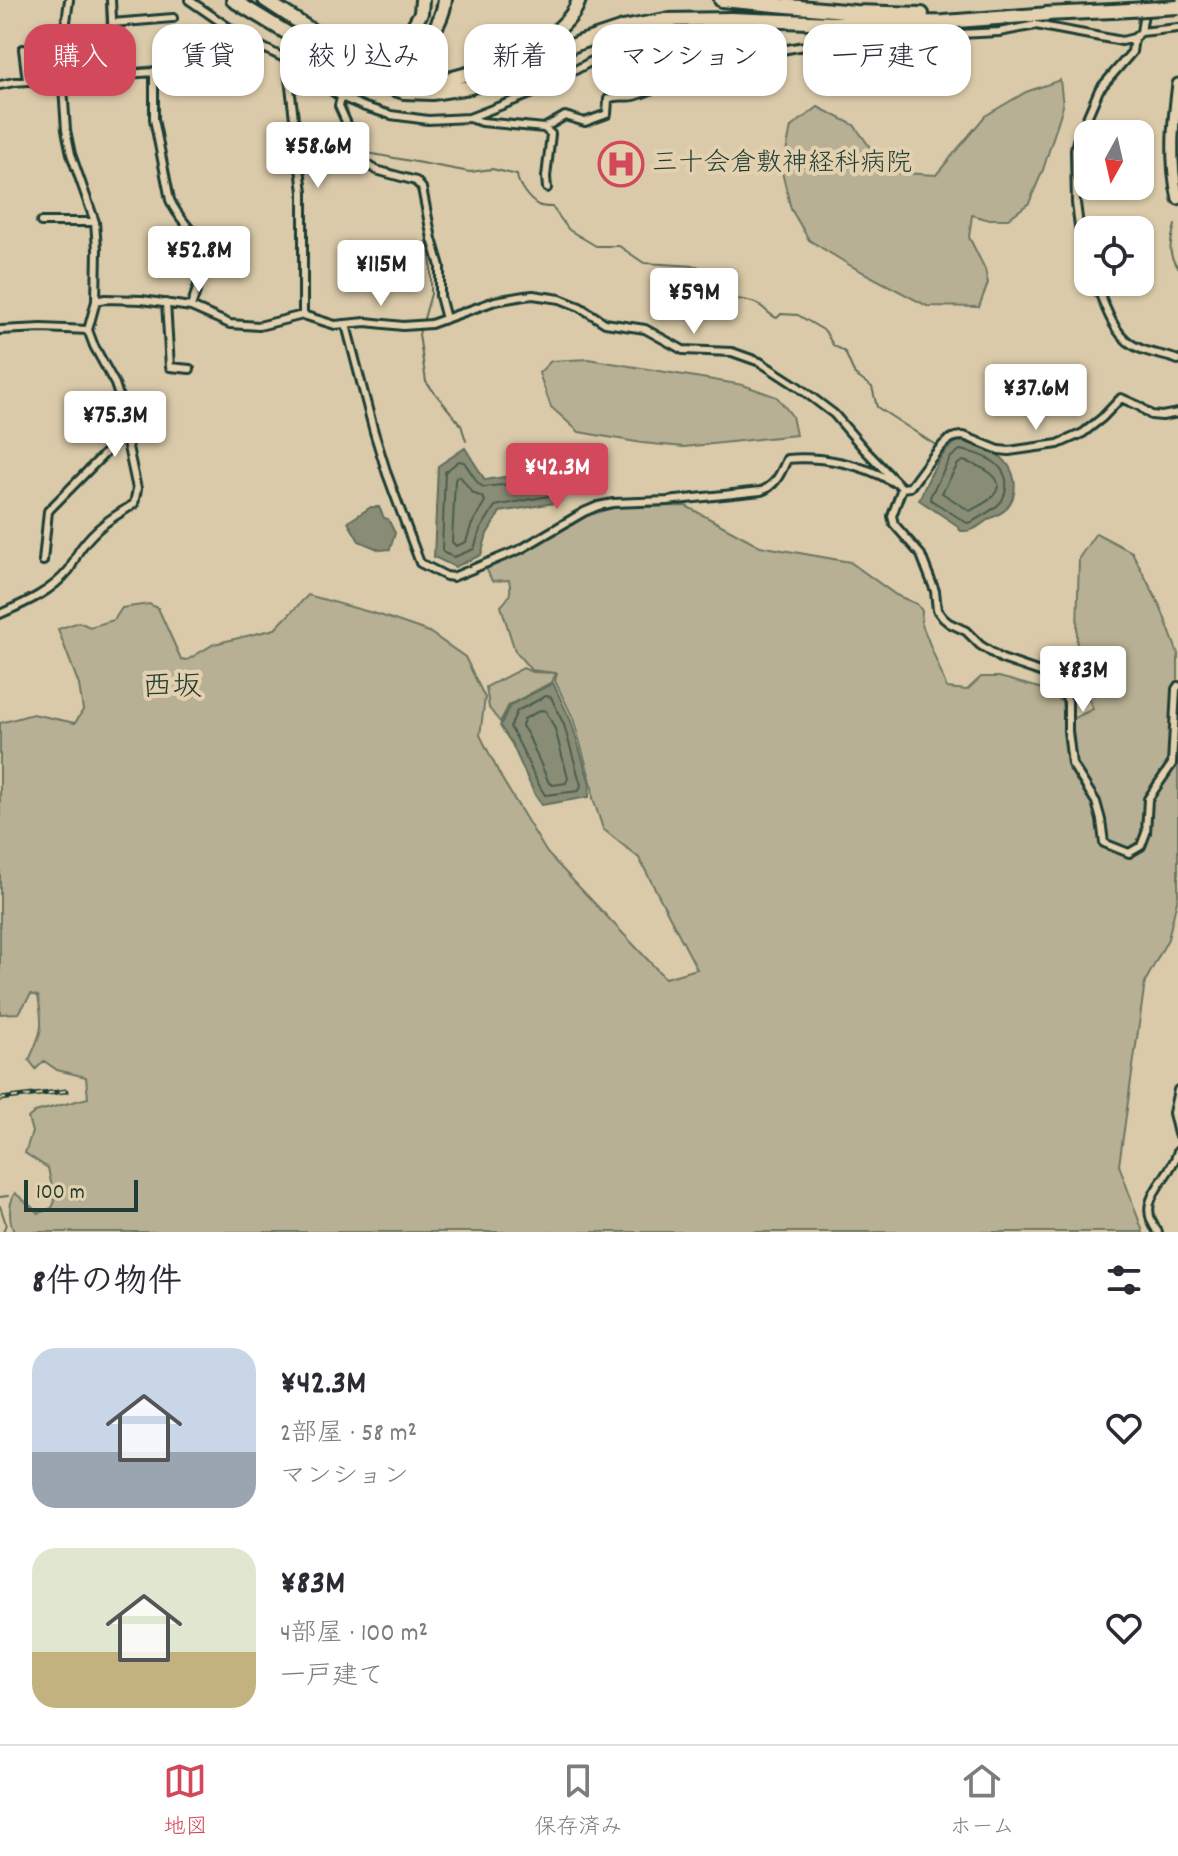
<!DOCTYPE html>
<html lang="ja">
<head>
<meta charset="utf-8">
<style>
  body { margin:0; font-family:Dekko,"Klee One",sans-serif; background:#f7f7f7; color:#2b2b33; height:100vh; display:flex; flex-direction:column; font-size:30px; white-space:nowrap }
  * { box-sizing:border-box; margin:0 }
  p { font-size:26px; color:#7c7c81 }
  .icon { flex:none; width:44px; height:44px; fill:none; stroke:currentColor; stroke-width:2; stroke-linecap:round; stroke-linejoin:round }
  .map { position:relative; height:1232px; overflow:hidden }
  .details { display:flex; flex-direction:column; background:#fff; flex:1 }
  .details>* { flex:none }
  .banner { position:absolute; left:24px; top:24px; width:1130px; height:72px; display:flex; gap:16px }
  .needle { width:52px; rotate:188deg }
  .fabs { position:absolute; left:1074px; top:120px; display:grid; gap:16px }
  .fabs a { display:grid; place-items:center; width:80px; height:80px; border-radius:16px; background:#fff; box-shadow:0 2px 6px #0004; font-size:40px }
  .scale { position:absolute; left:24px; bottom:20px; width:114px; box-sizing:border-box; padding-left:8px; border:4px solid #1f3d34; border-top:0; font-size:22px; line-height:28px; white-space:nowrap; color:#1f3d34; -webkit-text-stroke:6px #e2d0ae; paint-order:stroke }
  .price { position:absolute; translate:-50% -68px; padding:0 18px; border-radius:8px; background:#fff; color:#222; font-size:26px; line-height:52px; filter:drop-shadow(0 2px 4px #0008) }
  .price::after { content:''; position:absolute; left:50%; top:48px; width:24px; height:18px; margin-left:-12px; background:inherit; clip-path:polygon(0 0,100% 0,50% 100%) }
  .price.selected { background:#d1495b; color:#fff }
  ul { padding:0; list-style:none }
  li { display:flex; align-items:center; gap:24px; height:200px; padding:0 32px }
  li span { display:grid; place-items:center; flex:none; width:224px; height:160px; border-radius:24px; color:#555 }
  li>.icon { margin-inline-start:auto }
  span .icon { width:96px; height:96px; fill:#fffc; stroke-width:1 }
  li b { font-size:34px }
  h2 { display:flex; justify-content:space-between; align-items:center; height:96px; padding:0 32px; font-size:34px }
  .pill { padding:0 28px; border-radius:24px; background:#fff; box-shadow:0 2px 6px #0004; font-size:28px; line-height:72px }
  .pill.selected { background:#d1495b; color:#fff }
  .dock { display:flex; justify-content:space-around; align-items:center; height:112px; border-top:2px solid #e1e1e2; background:#fff; font-size:22px; color:#7c7c81 }
  .dock a { display:grid; justify-items:center; gap:4px }
  .dock .selected { color:#d1495b }
  .map>svg:first-child { display:block }
  .green { fill:#b8b094; stroke:#6c7664; stroke-width:2 }
  .water { fill:#898d76; stroke:#5f6d5c; stroke-width:2 }
  .lines { fill:none; stroke-linecap:round; stroke-linejoin:round }
  .shore { stroke:#495d4e; stroke-width:2 }
  .stream { stroke:#5f6d5c; stroke-width:2 }
  .street-tunnel { stroke:#b5ae92; stroke-width:6; stroke-dasharray:6 3; stroke-linecap:butt }
  .street-casing { stroke:#1f3d34; stroke-width:12 }
  .secondary-casing { stroke:#1f3d34; stroke-width:15 }
  .highway-casing { stroke:#1f3d34; stroke-width:18 }
  .street { stroke:#e2d0ae; stroke-width:6 }
  .secondary { stroke:#e2d0ae; stroke-width:9 }
  .highway { stroke:#e2d0ae; stroke-width:12 }
  .rail-casing { stroke:#1f3d34; stroke-width:5 }
  .rail { stroke:#e2d0ae; stroke-width:2; stroke-dasharray:6; stroke-linecap:butt }
  .highway-bridge-casing { stroke:#1f3d34; stroke-width:18; stroke-linecap:butt }
  .highway-bridge { stroke:#e2d0ae; stroke-width:12 }
  .labels { text-anchor:middle; dominant-baseline:central; stroke-width:8; stroke-linejoin:round; paint-order:stroke }
  .poi-label { font-size:26px; fill:#1f3d34; stroke:#e2d0ae; text-anchor:start }
  .quarter-label { font-size:30px; fill:#1f3d34; stroke:#e2d0ae }
</style>
</head>
<body>
<div class="map">
<svg width="1178" height="1232" viewBox="0 0 1178 1232">
  <rect width="100%" height="100%" fill="#dacaa9"/>
  <filter id="ink" filterUnits="userSpaceOnUse"><feTurbulence type="fractalNoise" baseFrequency=".0125" numOctaves="2"/><feDisplacementMap in="SourceGraphic" scale="16" xChannelSelector="R" yChannelSelector="G"/><feConvolveMatrix kernelMatrix="1 2 1 2 8 2 1 2 1" color-interpolation-filters="sRGB"/></filter>
  <g filter="url(#ink)">
    <path class="green" d="M1060 80 1063 106 1043 170 1029 203 1008 219H986L972 215 969 237 985 269 988 283 979 307 927 306 851 266 809 240 791 209 782 172 791 127 818 107 854 125 888 172 936 175 985 116 1026 92Z
      M588 359 743 385 777 397 792 416 796 435 684 447 642 443 579 432 551 407 539 373 551 361Z
      M686 506 760 546 850 562 896 595 917 604 922 611 921 622 947 688 967 690 981 677H999L1047 690 1062 702 1064 723 1093 709 1076 668 1079 558 1096 533 1132 552 1161 608 1178 654V896L1168 939 1145 982 1119 1165 1143 1232H14C9 1221 8 1204 15 1193L39 1213 52 1208 55 1201 48 1168 25 1153 32 1132 28 1118 35 1112 88 1098 86 1077 57 1070 44 1061 36 1069 29 1060C42 1032 44 1027 38 996L31 994 19 1013 0 1014V723L33 714 75 723 83 710 79 685 58 629 79 622 90 627 114 620 122 608 149 604 158 608 181 659 187 660 214 644 275 629 308 595 380 615 429 632 465 657 485 698 480 735 502 779 547 853 665 978 697 969 639 858 603 829 593 798 592 785 573 718 555 681 557 673 531 670 515 651 501 606C510 597 512 593 509 580L492 581 486 568 523 552 587 516 615 507Z
      M523 668 532 672 556 673 552 682 509 705 500 722 489 708 486 687Z"/>
    <path class="water" d="M959 441C982 446 1009 453 1014 479 1016 490 1013 501 1006 509 1001 514 995 516 989 519 978 526 974 532 961 531L955 524 919 500C927 482 940 449 959 441Z
      M465 448 485 480 530 473 574 479 560 502 500 512 487 534 481 555 455 567 434 557 438 466Z
      M371 507H379L384 518 388 519 395 533 390 549 380 550 359 541 348 522Z
      M553 683 571 721 590 784 589 797 542 805 535 795 512 744 500 726 510 705Z"/>
    <g class="lines">
      <path class="shore" d="M960 450C978 453 1002 460 1006 480 1007 488 1005 498 999 504 994 510 979 517 972 522L967 523 931 500 930 497 950 458Z
        M459 461 464 462 478 483 483 487 530 482 555 485 558 490 554 495 495 506 480 530 474 549 454 557 444 553 442 550 445 472Z
        M963 461C977 465 1012 477 992 497 987 503 976 507 970 511L942 493 958 464Z
        M460 476 472 492 483 498 485 501 471 526 466 542 456 546 452 542 455 480 457 477Z
        M546 696 551 697 564 725 581 785 579 791 545 795C530 773 524 748 510 727L517 711Z
        M541 710 546 711 555 729 568 778 566 783 553 785 549 783 528 735 522 726 524 719Z"/>
      <path class="stream" d="M106 0 107 39 125 69
        M131 68 199 63 244 45 284 63 338 99
        M343 103 355 134
        M353 144C356 185 399 169 420 192
        M362 152 470 172 492 169 517 175C518 185 528 199 538 205 542 207 547 207 552 207L569 230 596 246H619L644 263 696 266 713 273C716 307 732 294 755 303 764 306 768 315 777 318L781 314 798 315 825 331 833 345 845 352 855 375 872 387 877 407 937 446
        M423 206 431 264V294L423 322
        M1175 225C1171 241 1166 254 1178 267
        M421 328 419 334 426 382 461 425 466 441
        M0 1197 8 1196
        M0 1206 6 1224 3 1232"/>
      <path class="street-tunnel" d="M760 35 764 11 768 3"/>
      <g class="street-casing">
        <path id="street" d="M69 0 61 58 66 130 71 154 95 222 97 249 96 301
          M111 0 113 37 128 66 130 73
          M189 0 244 38 290 61 341 97 365 107 391 115 428 120 469 118 531 94 592 61 651 47 724 45 776 51 878 33 940 35 999 32 1036 25 1122 41 1134 38 1141 32 1178 28
          M112 23 173 18
          M1141 32 1146 0
          M760 47V35
          M23 49 27 81
          M61 58 111 53
          M290 61 288 70 303 192V315
          M154 71V119L170 200C177 217 191 228 200 243 209 260 196 290 191 307
          M0 85 14 82 196 69 248 49 253 43
          M341 97 339 106 364 162 376 170 416 181 422 188 432 239 440 266V296L446 319
          M472 119 482 122 544 128 565 116 585 122 607 114 608 99C618 94 625 98 634 96 646 93 655 87 667 85L677 68 751 53 760 47
          M544 128 551 134 546 177 547 188
          M41 222H95
          M1088 267 1082 249 1076 203 1075 149 1077 141 1099 90 1132 52 1134 38
          M1095 282C1106 306 1113 339 1141 349 1153 354 1166 355 1178 360
          M166 303 170 367 190 369
          M346 325 374 432 387 474 420 563 446 576 453 577 521 549 584 512 598 506 613 503 667 501 761 491C776 486 781 472 787 459 822 456 863 464 893 482
          M0 330 42 328 88 330
          M902 488 892 516 894 524 921 555 935 591 937 610 943 618 949 623 966 631 980 645 1002 659 1043 673 1059 686 1068 701V731L1072 764 1096 802 1101 820 1104 843 1129 853 1141 846 1146 833 1148 799 1172 764 1176 689 1178 686
          M902 488 910 487C919 476 939 445 950 439 955 436 959 436 964 436L999 450 1009 451 1058 444 1083 433 1102 418 1121 398 1139 406 1151 415 1162 416 1178 413
          M43 561 48 511 125 433
          M0 614C25 603 51 592 69 570 74 563 76 554 81 548 96 527 113 517 134 504L137 489 125 433 122 405 115 384 94 346 88 330 96 301 105 299 142 300 191 307 230 324 259 326 303 315 335 325 366 322 403 326 431 324 495 301 524 296 533 295 560 299 580 307 605 323 645 329 683 350 732 352 760 362 797 386 834 414 865 450 902 488
          M1178 1090 1173 1113 1178 1134
          M1158 1232C1132 1199 1171 1180 1178 1151"/>
      </g>
      <g class="secondary-casing">
        <path id="secondary" d="M1178 84C1173 123 1169 160 1178 199"/>
      </g>
      <g class="highway-casing">
        <path id="highway" d="M233 0 361 78 404 92 432 93 470 87 506 75 581 42 623 28 665 20 731 19 833 23 944 22 1050 14
          M265 0C282 11 300 23 317 34 326 40 334 48 343 53 367 68 404 66 423 44 435 31 443 17 445 0
          M721 0 855 12 922 14
          M1045 14 1113 11
          M334 43 375 50 390 47 410 32 421 13 422 0
          M393 85C411 84 431 84 449 79 487 70 567 41 579 0"/>
      </g>
      <use href="#street" class="street"/>
      <use href="#secondary" class="secondary"/>
      <use href="#highway" class="highway"/>
      <g class="rail-casing">
        <path id="rail" d="M0 1099 66 1091"/>
      </g>
      <use href="#rail" class="rail"/>
      <g class="highway-bridge-casing">
        <path id="highway-bridge" d="M1113 11 1178 7"/>
      </g>
      <use href="#highway-bridge" class="highway-bridge"/>
    </g>
  </g>
  <defs>
    <g id="hospital-ring" transform="scale(2.3)"><circle r="9.5" fill="#e2d0ae" stroke="#d1495b" stroke-width="1.5"/><path d="M-5-5h3v3.5h4V-5h3V5h-3V1.5h-4V5h-3Z" fill="#d1495b"/></g>
  </defs>
  <g fill-rule="evenodd">
    <use href="#hospital-ring" x="621" y="164"/>
  </g>
  <g class="labels">
    <g class="poi-label">
      <text x="652" y="164">三十会倉敷神経科病院</text>
    </g>
    <g class="quarter-label">
      <text x="172" y="689">西坂</text>
    </g>
  </g>
</svg>
<div class="fabs">
<a><svg class="needle" viewBox="-14 -14 28 28"><path d="M0-13l5 13h-10z" fill="#e53935"/><path d="M0 13l5-13h-10z" fill="#7c7c81"/></svg></a>
<a><svg class="icon" aria-label="locate" viewBox="0 0 24 24"><circle cx="12" cy="12" r="6"/><path d="M12 2v4M12 18v4M2 12h4M18 12h4"/></svg></a>
</div>
<div class="scale">100 m</div>
<b class="price" style="left:318px;top:190px">¥58.6M</b>
<b class="price" style="left:199px;top:294px">¥52.8M</b>
<b class="price" style="left:381px;top:308px">¥115M</b>
<b class="price" style="left:694px;top:336px">¥59M</b>
<b class="price" style="left:1036px;top:432px">¥37.6M</b>
<b class="price" style="left:115px;top:459px">¥75.3M</b>
<b class="price selected" style="left:557px;top:511px">¥42.3M</b>
<b class="price" style="left:1083px;top:714px">¥83M</b>
<div class="banner">
<a class="pill selected">購入</a>
<a class="pill">賃貸</a>
<a class="pill">絞り込み</a>
<a class="pill">新着</a>
<a class="pill">マンション</a>
<a class="pill">一戸建て</a>
</div>
</div>
<section class="details">
<h2>8件の物件<svg class="icon" aria-label="filters" viewBox="0 0 24 24"><path d="M4 7h16M4 17h16"/><circle cx="9" cy="7" r="2"/><circle cx="15" cy="17" r="2"/></svg></h2>
<ul>
<li><span style="background:linear-gradient(#c9d6e8 65%,#9aa5b1 0)"><svg class="icon" aria-label="home" viewBox="0 0 24 24"><path d="M3 11l9-7 9 7M6 9v11h12V9"/></svg></span><div><b>¥42.3M</b><p>2部屋 · 58 m²</p><p>マンション</p></div><svg class="icon" aria-label="heart" viewBox="0 0 24 24"><path d="M12 20l-8-8c-3-5 5-10 8-4 3-6 11-1 8 4z"/></svg></li>
<li><span style="background:linear-gradient(#dfe7d0 65%,#c2b280 0)"><svg class="icon" aria-label="home" viewBox="0 0 24 24"><path d="M3 11l9-7 9 7M6 9v11h12V9"/></svg></span><div><b>¥83M</b><p>4部屋 · 100 m²</p><p>一戸建て</p></div><svg class="icon" aria-label="heart" viewBox="0 0 24 24"><path d="M12 20l-8-8c-3-5 5-10 8-4 3-6 11-1 8 4z"/></svg></li>
</ul>
</section>
<nav class="dock">
<a class="selected"><svg class="icon" aria-label="map" viewBox="0 0 24 24"><path d="M3 6l6-2 6 2 6-2v14l-6 2-6-2-6 2zM9 4v14M15 6v14"/></svg>地図</a>
<a><svg class="icon" aria-label="saved" viewBox="0 0 24 24"><path d="M7 4h10v16l-5-4-5 4z"/></svg>保存済み</a>
<a><svg class="icon" aria-label="home" viewBox="0 0 24 24"><path d="M3 11l9-7 9 7M6 9v11h12V9"/></svg>ホーム</a>
</nav>
</body>
</html>
